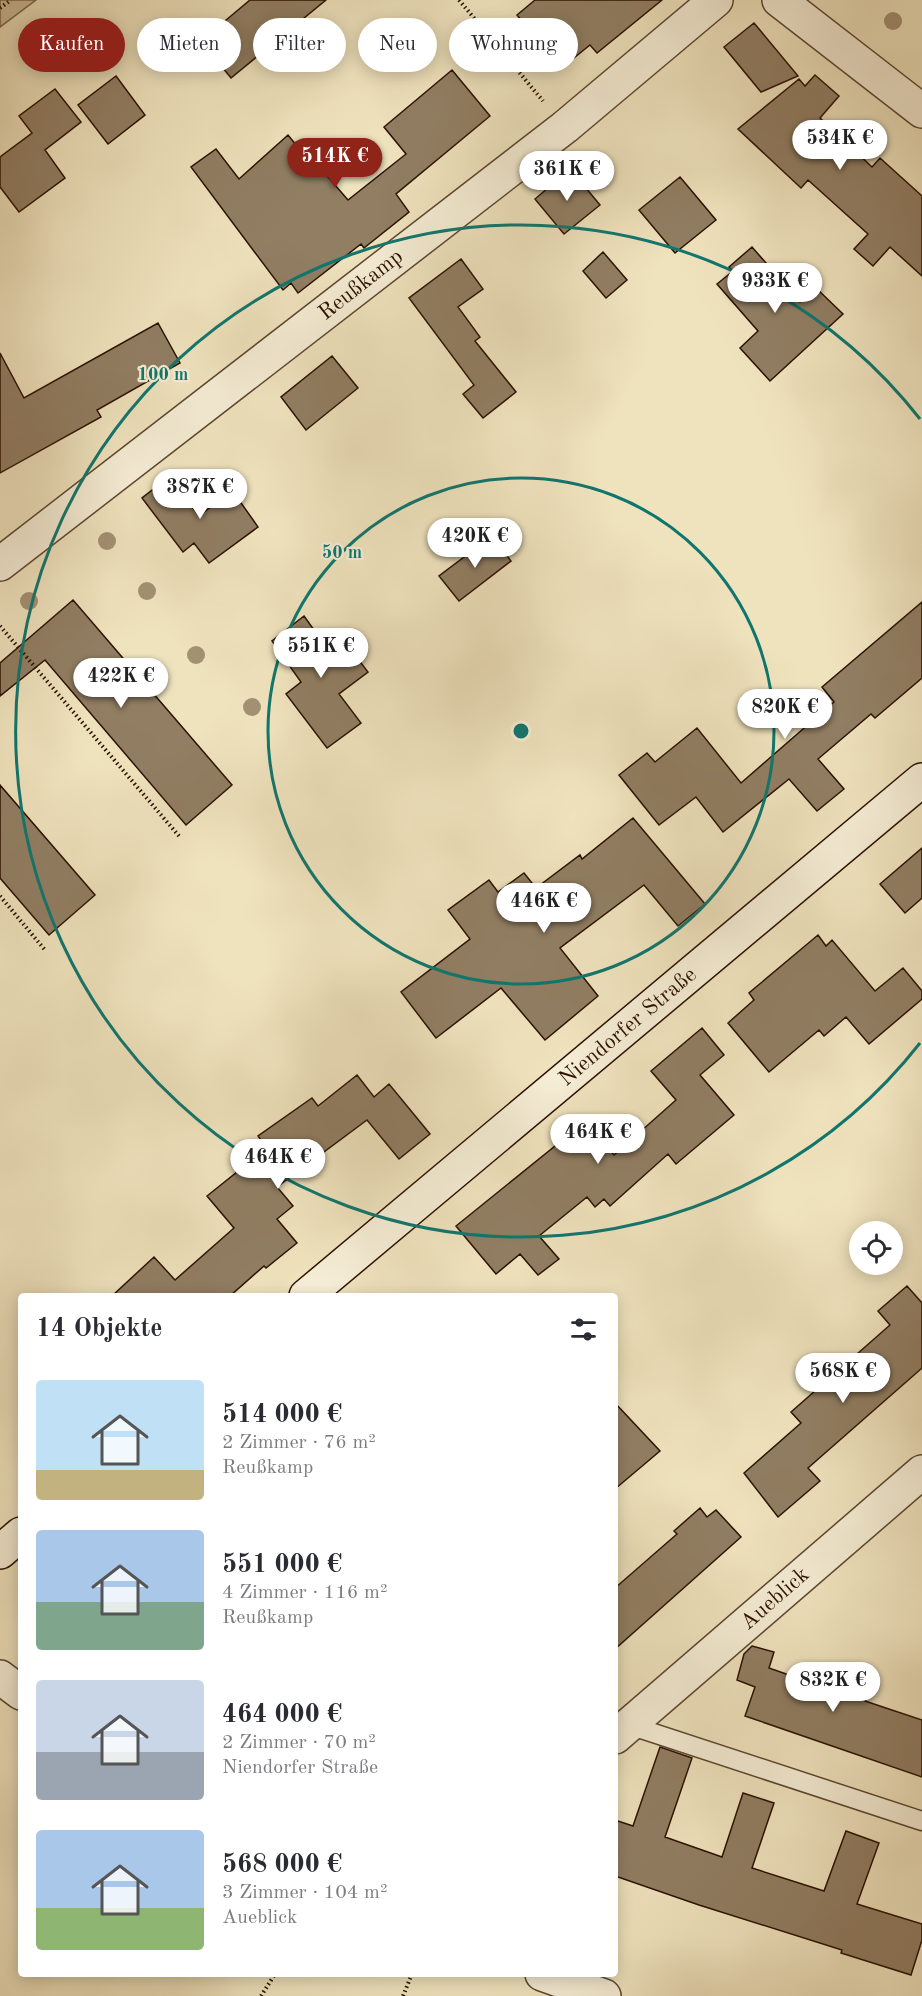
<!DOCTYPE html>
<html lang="de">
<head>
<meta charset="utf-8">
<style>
  body { margin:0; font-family:"Old Standard TT",serif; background:#f7f7f7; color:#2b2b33; height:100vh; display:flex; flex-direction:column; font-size:22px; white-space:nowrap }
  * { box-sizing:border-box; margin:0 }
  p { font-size:20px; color:#7c7c81 }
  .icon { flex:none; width:33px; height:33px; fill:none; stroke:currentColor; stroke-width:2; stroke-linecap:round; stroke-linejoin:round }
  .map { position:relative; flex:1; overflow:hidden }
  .details { position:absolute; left:18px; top:1293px; width:600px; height:684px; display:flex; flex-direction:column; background:#fff; border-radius:6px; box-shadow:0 3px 15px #0003 }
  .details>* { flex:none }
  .guide { position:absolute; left:18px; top:18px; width:600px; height:54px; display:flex; gap:12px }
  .buttons { position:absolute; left:849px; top:1221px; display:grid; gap:12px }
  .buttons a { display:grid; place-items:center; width:54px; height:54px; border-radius:50%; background:#fff; box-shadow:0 3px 15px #0003; font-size:30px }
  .price { position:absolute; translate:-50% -51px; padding:0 14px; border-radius:21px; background:#fff; color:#222; font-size:20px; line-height:39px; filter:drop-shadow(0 2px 3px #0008) }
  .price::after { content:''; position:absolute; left:50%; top:36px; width:18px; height:14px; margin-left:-9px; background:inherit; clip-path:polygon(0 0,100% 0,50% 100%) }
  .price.active { background:#8f2418; color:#fff }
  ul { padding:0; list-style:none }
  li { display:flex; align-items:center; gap:18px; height:150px; padding:0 18px }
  li span { display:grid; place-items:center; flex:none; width:168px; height:120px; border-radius:6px; color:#555 }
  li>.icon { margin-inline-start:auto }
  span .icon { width:72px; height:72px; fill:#fffc; stroke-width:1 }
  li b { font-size:26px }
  h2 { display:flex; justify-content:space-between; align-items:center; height:72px; padding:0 18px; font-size:26px }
  .chip { padding:0 21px; border-radius:27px; background:#fff; box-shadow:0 3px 15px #0003; font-size:21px; line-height:54px }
  .chip.active { background:#8f2418; color:#fff }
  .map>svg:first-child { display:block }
  .park { fill:#cebf9e; stroke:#7c684f; stroke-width:1.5 }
  .building { fill:#917e63; stroke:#2b1100; stroke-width:1.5 }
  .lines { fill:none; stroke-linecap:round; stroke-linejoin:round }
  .lane-casing { stroke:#5c4630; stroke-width:21 }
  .street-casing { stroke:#5c4630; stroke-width:36 }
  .secondary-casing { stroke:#2b1100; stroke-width:36 }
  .path { stroke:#2b1100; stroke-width:4; stroke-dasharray:1.5 3; stroke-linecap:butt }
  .lane { stroke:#f5edd5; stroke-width:18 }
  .street { stroke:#f5edd5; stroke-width:33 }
  .secondary { stroke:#f5edd5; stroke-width:33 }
  .tree { fill:#a39174 }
  .ring { fill:none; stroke:#0f766e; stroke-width:3 }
  .labels { text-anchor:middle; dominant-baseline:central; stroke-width:4.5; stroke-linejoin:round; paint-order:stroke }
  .street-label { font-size:22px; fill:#2b1100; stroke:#f5edd5 }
  .centre { fill:#0f766e; stroke:#f5edd5; stroke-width:3 }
  .ring-label { font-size:18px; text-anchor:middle; font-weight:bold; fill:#0f766e; stroke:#f5edd5; stroke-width:4.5; stroke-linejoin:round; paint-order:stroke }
</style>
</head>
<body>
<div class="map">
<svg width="922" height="1996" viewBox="0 0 922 1996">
  <rect width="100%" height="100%" fill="#efe3be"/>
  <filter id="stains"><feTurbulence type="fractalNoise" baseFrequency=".00333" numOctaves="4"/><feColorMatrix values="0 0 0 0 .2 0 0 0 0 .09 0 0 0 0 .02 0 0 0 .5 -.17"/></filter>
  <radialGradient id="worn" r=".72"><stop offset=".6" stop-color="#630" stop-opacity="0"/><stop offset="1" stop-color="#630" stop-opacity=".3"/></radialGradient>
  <path class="park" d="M0 0H36L0 27Z"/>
  <path class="building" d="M250 0H326L231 78 201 41Z
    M535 0H662L597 53 590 45 564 66 546 45 544 47 517 15Z
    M754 23 798 76 761 92 724 47Z
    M452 70 490 116 396 194 409 212 364 248 361 244 298 293 291 283 283 290 191 167 216 149 239 179 288 135 306 157 309 155 348 200 406 154 384 127Z
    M815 75 839 96 820 118 872 167 880 158 922 196V276L890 247 873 266 854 249 868 234 808 180 801 188 738 129 799 79 805 86Z
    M116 76 145 115 108 144 78 105Z
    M55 89 81 122 45 150 65 178 19 212 0 187V157L32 133 19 116Z
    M570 169 600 205 564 234 535 199Z
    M680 177 716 220 675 253 639 210Z
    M752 247 800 302 815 287 843 314 770 381 740 348 758 331 717 284 733 271 729 267Z
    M603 252 627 280 606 298 583 271Z
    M461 259 483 289 458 307 480 337 475 341 516 392 483 418 463 394 474 385 409 298Z
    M158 323 180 363 97 410 101 417 0 473V353L24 398Z
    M332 356 358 388 306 430 281 397Z
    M169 477 199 516 232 490 258 527 209 563 194 543 183 552 142 498Z
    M492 536 511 561 459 601 439 576Z
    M73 600 232 785 186 825 45 660 0 696V663Z
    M922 602V678L875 718 871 714 818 759 844 789 817 811 789 779 723 832 696 797 659 825 619 775 647 753 655 762 697 728 741 783 834 702 822 687Z
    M304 616 324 644 339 634 368 672 339 694 361 723 327 748 286 694 301 682 272 641Z
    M0 785 95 895 49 935 0 878Z
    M633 818 705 904 678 926 644 885 560 948 598 996 545 1040 501 988 436 1038 401 992 470 939 448 910 489 880 498 892 524 873 536 888 580 855 582 859Z
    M922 848V898L905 913 880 884Z
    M818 935 826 946 832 940 875 991 903 968 922 991V999L869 1044 846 1017 824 1036 819 1030 769 1072 728 1023 754 1000 749 993Z
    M702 1028 724 1055 700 1075 734 1115 676 1164 668 1154 610 1206 604 1199 595 1207 587 1197 539 1236 559 1259 538 1275 520 1254 496 1274 456 1226 586 1121 614 1155 676 1100 651 1071Z
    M357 1075 374 1097 389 1084 430 1134 399 1159 367 1120 277 1187 293 1206 277 1219 297 1243 266 1268 264 1266 230 1296H112L154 1257 175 1280 234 1228 207 1196 267 1148 258 1136 312 1098 318 1106Z
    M907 1286 922 1303V1368L808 1468 820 1481 778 1517 744 1473 801 1423 791 1412 890 1325 878 1311Z
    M615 1403 660 1451 615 1489Z
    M700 1508 707 1517 716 1510 741 1537 615 1649V1588L677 1534 674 1531Z
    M752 1646 774 1652 769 1668 832 1690 842 1664 875 1674 865 1701 922 1720V1777L745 1716 755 1687 737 1680 744 1654Z
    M660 1747 692 1758 665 1837 722 1857 743 1793 774 1803 752 1868 824 1891 846 1831 879 1843 857 1904 922 1924V1940L911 1975 841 1953 842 1950 699 1905 615 1876V1820L633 1826Z"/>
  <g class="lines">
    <g class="lane-casing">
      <path id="lane" d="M629 1725 922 1821"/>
    </g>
    <g class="street-casing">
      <path id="street" d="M779 0 922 111
        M0 564 565 127 716 0
        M0 1677 21 1693
        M615 1737 922 1472
        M542 1974 604 1996"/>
    </g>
    <g class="secondary-casing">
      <path id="secondary" d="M306 1296 922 780
        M0 1552 21 1534"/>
    </g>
    <path class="path" d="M459 0 543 101
      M0 8 11 0
      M0 626 179 836
      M0 896 45 950
      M261 1996 275 1974
      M403 1996 412 1974"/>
    <use href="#lane" class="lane"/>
    <use href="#street" class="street"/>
    <use href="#secondary" class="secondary"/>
  </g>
  <g class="tree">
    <circle cx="893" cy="21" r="9"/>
    <circle cx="107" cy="541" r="9"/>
    <circle cx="147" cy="591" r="9"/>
    <circle cx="29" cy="601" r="9"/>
    <circle cx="196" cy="655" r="9"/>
    <circle cx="252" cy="707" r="9"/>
  </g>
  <g class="ring">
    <circle cx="521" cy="731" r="253"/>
    <path d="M920 1043A506 506 0 1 1 920 419"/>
  </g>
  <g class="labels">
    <g class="street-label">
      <text transform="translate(361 285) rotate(-38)">Reußkamp</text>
      <text transform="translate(628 1027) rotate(-40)">Niendorfer Straße</text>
      <text transform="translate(775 1599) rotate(-41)">Aueblick</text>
    </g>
  </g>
  <circle cx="521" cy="731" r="9" class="centre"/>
  <g class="ring-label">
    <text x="163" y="380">100 m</text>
    <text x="342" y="558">50 m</text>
  </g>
  <rect width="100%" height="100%" filter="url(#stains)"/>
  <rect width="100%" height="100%" fill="url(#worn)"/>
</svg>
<div class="buttons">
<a><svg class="icon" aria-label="locate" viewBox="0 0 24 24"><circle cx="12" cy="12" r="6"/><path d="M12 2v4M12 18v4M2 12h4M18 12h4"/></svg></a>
</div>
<b class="price" style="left:840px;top:171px">534K €</b>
<b class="price active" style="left:335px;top:189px">514K €</b>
<b class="price" style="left:567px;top:202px">361K €</b>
<b class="price" style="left:775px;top:314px">933K €</b>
<b class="price" style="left:200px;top:520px">387K €</b>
<b class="price" style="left:475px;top:569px">420K €</b>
<b class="price" style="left:321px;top:679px">551K €</b>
<b class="price" style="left:121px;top:709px">422K €</b>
<b class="price" style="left:785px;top:740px">820K €</b>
<b class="price" style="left:544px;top:934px">446K €</b>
<b class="price" style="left:598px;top:1165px">464K €</b>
<b class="price" style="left:278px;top:1190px">464K €</b>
<b class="price" style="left:843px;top:1404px">568K €</b>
<b class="price" style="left:833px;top:1713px">832K €</b>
<div class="guide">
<a class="chip active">Kaufen</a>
<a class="chip">Mieten</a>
<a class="chip">Filter</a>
<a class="chip">Neu</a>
<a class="chip">Wohnung</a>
</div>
<section class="details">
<h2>14 Objekte<svg class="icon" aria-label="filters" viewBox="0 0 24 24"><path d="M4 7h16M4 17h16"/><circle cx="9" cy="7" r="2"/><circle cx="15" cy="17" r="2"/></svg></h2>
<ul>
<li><span style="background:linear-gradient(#bfe0f5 75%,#c2b280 0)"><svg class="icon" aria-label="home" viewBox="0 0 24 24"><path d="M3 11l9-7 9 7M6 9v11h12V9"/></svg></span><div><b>514 000 €</b><p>2 Zimmer · 76 m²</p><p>Reußkamp</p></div></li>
<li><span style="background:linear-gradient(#a9c7e8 60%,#7fa58c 0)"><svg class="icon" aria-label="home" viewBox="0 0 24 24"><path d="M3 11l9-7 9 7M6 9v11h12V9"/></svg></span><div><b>551 000 €</b><p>4 Zimmer · 116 m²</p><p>Reußkamp</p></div></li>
<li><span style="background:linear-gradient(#c9d6e8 60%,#9aa5b1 0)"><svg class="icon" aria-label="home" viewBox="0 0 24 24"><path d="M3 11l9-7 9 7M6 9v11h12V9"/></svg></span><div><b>464 000 €</b><p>2 Zimmer · 70 m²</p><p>Niendorfer Straße</p></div></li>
<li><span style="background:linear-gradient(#a9c7e8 65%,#8fb573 0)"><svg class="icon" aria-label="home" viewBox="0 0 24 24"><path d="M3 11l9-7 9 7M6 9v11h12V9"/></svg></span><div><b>568 000 €</b><p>3 Zimmer · 104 m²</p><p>Aueblick</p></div></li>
</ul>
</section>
</div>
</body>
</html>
